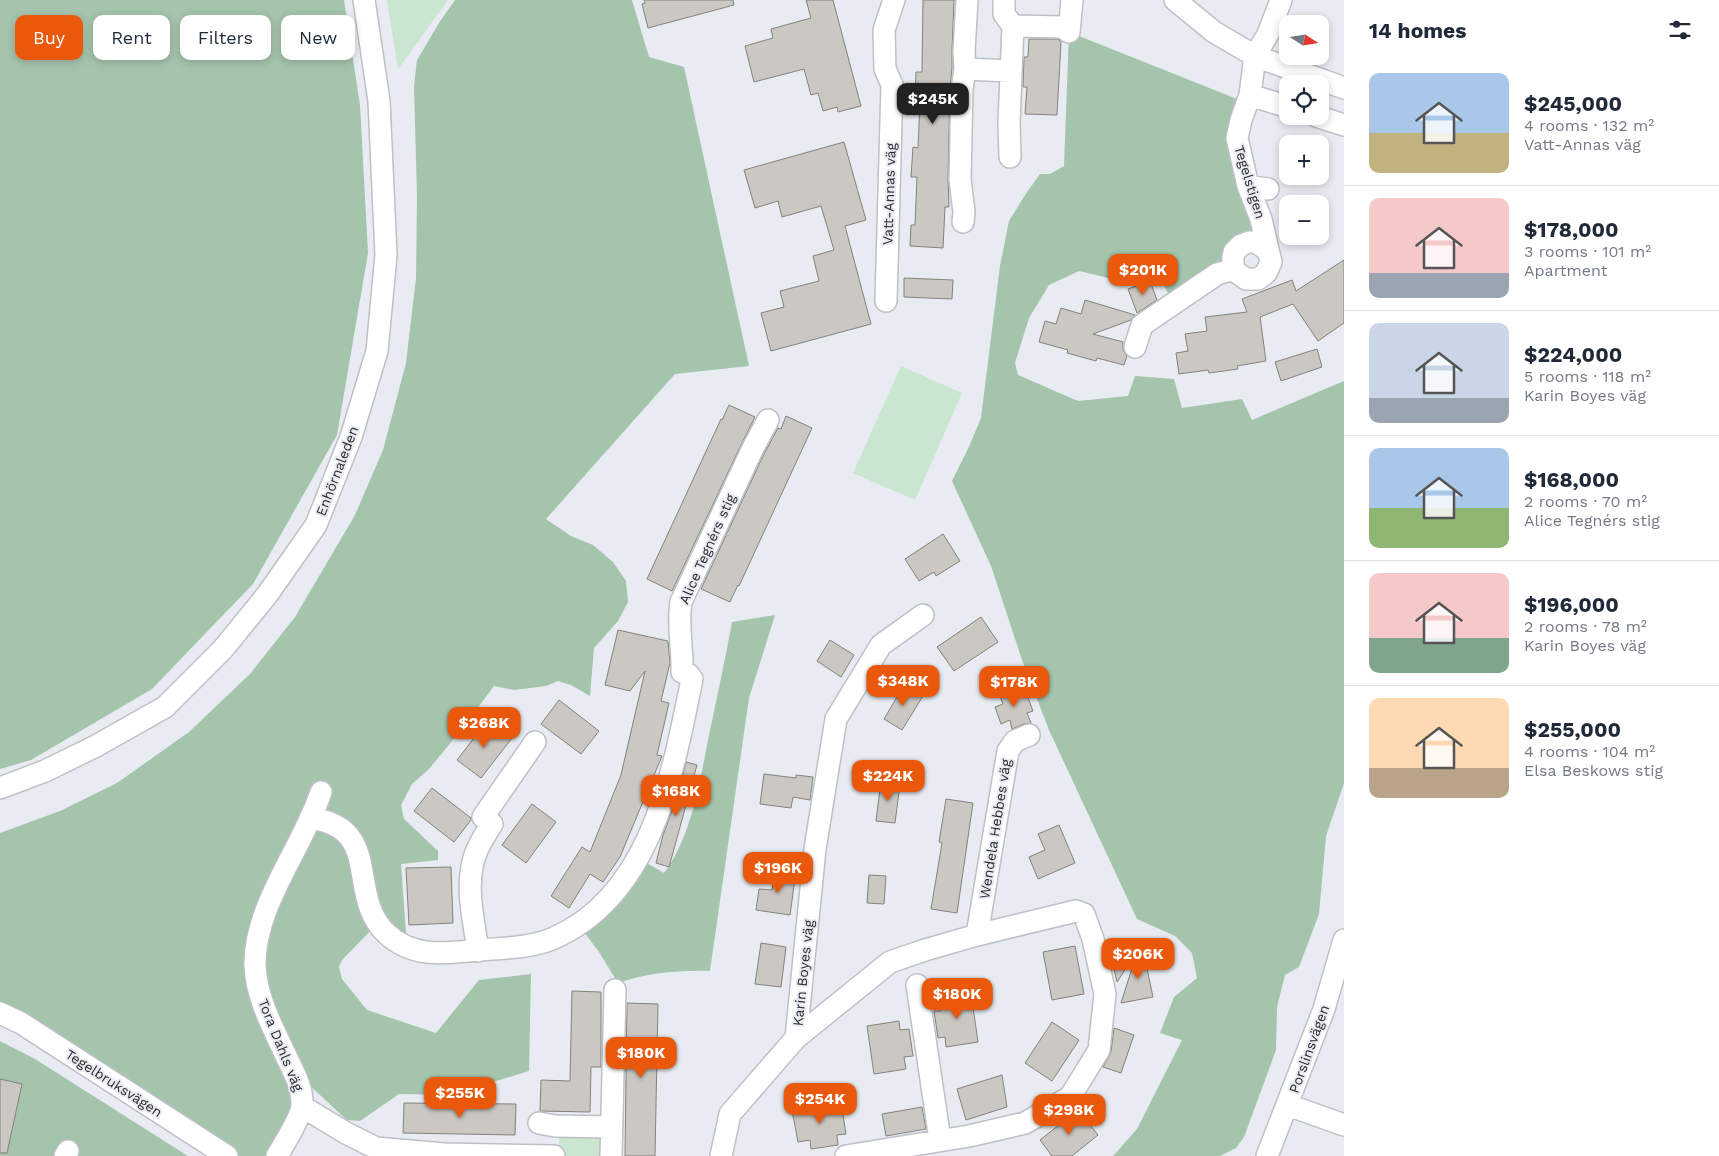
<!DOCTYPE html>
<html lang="en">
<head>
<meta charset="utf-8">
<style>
  body { margin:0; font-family:"Work Sans",sans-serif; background:#f6f6f7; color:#1f2937; height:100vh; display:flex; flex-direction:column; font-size:19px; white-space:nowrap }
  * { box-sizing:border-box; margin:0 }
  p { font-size:16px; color:#747a83 }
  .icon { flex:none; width:28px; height:28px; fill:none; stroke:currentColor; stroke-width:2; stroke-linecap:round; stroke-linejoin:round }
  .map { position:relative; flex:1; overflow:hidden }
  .sheet { display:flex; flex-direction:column; background:#fff; width:375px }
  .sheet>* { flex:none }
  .hud { position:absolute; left:15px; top:15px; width:475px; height:45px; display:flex; gap:10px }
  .needle { width:32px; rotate:102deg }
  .controls { position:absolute; left:1279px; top:15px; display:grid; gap:10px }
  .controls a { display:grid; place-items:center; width:50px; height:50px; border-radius:10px; background:#fff; box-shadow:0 2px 8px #0003; font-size:25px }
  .price { position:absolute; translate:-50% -42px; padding:0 11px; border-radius:10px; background:#ea580c; color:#fff; font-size:16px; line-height:32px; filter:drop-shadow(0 1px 2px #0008) }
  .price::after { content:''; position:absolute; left:50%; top:30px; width:15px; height:11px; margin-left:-8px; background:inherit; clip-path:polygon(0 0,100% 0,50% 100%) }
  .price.current { background:#222; color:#fff }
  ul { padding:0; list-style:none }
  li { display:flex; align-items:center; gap:15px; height:125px; padding:0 25px }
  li+li { border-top:1px solid #e0e1e3 }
  li span { display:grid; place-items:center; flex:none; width:140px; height:100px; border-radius:10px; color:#555 }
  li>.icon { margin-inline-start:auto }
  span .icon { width:60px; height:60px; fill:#fffc; stroke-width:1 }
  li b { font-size:21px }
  h2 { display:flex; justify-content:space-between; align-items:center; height:60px; padding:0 25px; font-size:21px }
  .tag { padding:0 18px; border-radius:10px; background:#fff; box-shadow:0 2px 8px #0003; font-size:18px; line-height:45px }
  .tag.current { background:#ea580c; color:#fff }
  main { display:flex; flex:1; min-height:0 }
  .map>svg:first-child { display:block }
  .green { fill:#cae5d0 }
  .forest { fill:#a5c4ac }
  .building { fill:#cbc7c2; stroke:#85817c }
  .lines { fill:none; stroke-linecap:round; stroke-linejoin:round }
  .minor-casing { stroke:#bdc0c6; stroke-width:24 }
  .minor { stroke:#fff; stroke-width:21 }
  .labels { text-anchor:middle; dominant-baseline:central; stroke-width:4; stroke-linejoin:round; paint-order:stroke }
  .street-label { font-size:14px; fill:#2b2c2e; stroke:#e8ebf1 }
</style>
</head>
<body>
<main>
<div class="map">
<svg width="1344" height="1156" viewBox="0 0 1344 1156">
  <rect width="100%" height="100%" fill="#e8ebf1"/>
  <path class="green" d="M387 0H448L398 69Z
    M901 366 962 393 915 500 853 473Z
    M559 1130 608 1131 607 1156H559Z"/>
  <path class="forest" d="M0 0H344L360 105 368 253 337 435 253 584 152 689 31 760 0 769Z
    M455 0H632L649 57 684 67 749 366 675 374 546 519 571 536 593 545 613 562 626 581 628 602 618 621 594 648 590 696 571 685 558 681 546 686 514 690 494 686 462 729 429 769 412 784 401 805 404 819 438 851V860L401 864 407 947 378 923 342 960 339 967 342 979 367 1010 436 1033 479 980 531 974 529 1071 450 1095 399 1094 360 1121 347 1120 308 1084 277 1156H227L0 1013V833L60 811 117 783 189 732 250 674 295 617 355 515 383 450 406 363 416 278 417 197 414 86 417 60 439 23Z
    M1069 32 1247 103 1241 120 1256 242 1174 304 1155 270 1121 281 1079 271 1049 285 1029 318 1015 363 1018 375 1078 401 1128 396 1135 376 1174 379 1182 408 1242 399 1252 420 1344 381V783L1326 836 1319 914 1299 967 1285 975 1277 1007 1276 1050 1244 1137 1236 1148 1220 1156H1113L1137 1129 1182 1040 1160 1033 1174 997 1197 978 1192 953 1175 936 1137 919 1049 730 1022 660 991 566 952 481 968 449 981 418 1000 266 1009 221 1025 195 1040 174H1050L1064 166Z
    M775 615 749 698 710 971C678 970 647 973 618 983L599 952 578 924 638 858 664 873C692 836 700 780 709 735 717 697 725 660 732 622Z
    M0 1041 35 1059 188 1156H0Z"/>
  <path class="building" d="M644 0H733L734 5 648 28 642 4 645 3Z
    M806 0H833L861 106 838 112 837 107 823 111 818 93 811 95 804 69 754 82 745 46 773 38 771 29 811 18Z
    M923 0H954L952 50V68L950 89 948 179 949 207H945L943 248 910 246 911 225H915L917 177H911L913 147 918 148 920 102H915L916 72H922Z
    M1029 39H1058L1061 42 1057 115 1025 114 1027 87H1023L1024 57H1028Z
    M844 142 866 220 845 226 871 324 771 351 761 313 784 307 780 291 819 281 813 256 834 250 821 206 782 217 778 201 755 208 744 170Z
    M1344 260V323L1318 341 1293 304 1260 317 1266 361 1237 366 1238 369 1209 373 1208 370 1179 374 1176 353 1188 351 1185 334 1207 331 1205 317 1247 312 1242 299 1292 280 1296 291Z
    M904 278 953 280 952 299 904 297Z
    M1150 281 1157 300 1137 313 1128 289Z
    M1085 300 1135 315 1131 320 1093 334 1123 342V350L1127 356 1124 365 1097 358 1096 361 1067 353 1068 350 1039 342 1045 321 1056 324 1061 308 1081 314Z
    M1317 349 1322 367 1281 381 1275 362Z
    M729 405 755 417 741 445 672 591 647 579 721 419 722 420Z
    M786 416 812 428 739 586 738 585 730 602 701 589 763 456 778 428 781 429Z
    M943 534 960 561 936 576 934 572 919 581 905 559Z
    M981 617 998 642 954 671 937 647Z
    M618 630 668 641 670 663 661 701 669 703 657 755 662 756 620 857 603 882 590 874 569 908 551 896 582 847 590 852 621 775 645 671 630 691 605 685Z
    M830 640 854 655 841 677 817 661Z
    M904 685 923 696 902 730 884 719Z
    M1018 687 1021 697 1027 695 1033 711 1027 713 1031 723 1024 724 1012 729 1010 720 1001 724 995 707 1003 704 999 694Z
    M559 700 599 731 581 754 541 724Z
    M488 720 512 738 481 778 457 760Z
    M686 762 697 765 669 867 656 863 663 835 678 795Z
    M764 774 796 778V775L813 777 810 800 793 797 791 808 760 804Z
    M881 781 900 784 895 823 876 821Z
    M432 788 471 818V820L454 842 414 811Z
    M946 799 973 803 957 913 931 909 942 843 939 842Z
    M532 804 556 822 526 863 502 845Z
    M1059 825 1075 863 1038 879 1029 857 1045 850 1038 834Z
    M451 867 453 923 409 925 406 868Z
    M775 868 796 871 790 915 756 910 759 889 772 890Z
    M869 875 886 876 884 904 867 903Z
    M1141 940 1153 997 1121 1003Z
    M761 943 786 947 781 987 755 984Z
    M1075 946 1084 994 1052 1000 1043 952Z
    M1138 950 1117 982 1111 955Z
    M572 991 601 992V1067H591L590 1112 540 1111 541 1080 570 1081Z
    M971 993 978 1042 946 1047 945 1037 938 1038 934 1011H941L939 998Z
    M627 1003 658 1004 655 1156H625Z
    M899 1021 900 1030 909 1029 913 1056 904 1057 906 1069 874 1074 867 1026Z
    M1052 1022 1079 1040 1052 1081 1025 1063Z
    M1114 1028 1134 1035 1121 1073 1103 1067 1111 1052Z
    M1002 1075 1007 1107 966 1120 957 1089Z
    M0 1079 22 1084 7 1153H0Z
    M841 1102 846 1134 837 1135 838 1145 811 1149 810 1140 798 1142 792 1110Z
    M404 1103 516 1104 515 1135 403 1133Z
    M922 1107 926 1129 886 1136 882 1114Z
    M1078 1110 1098 1135 1072 1156H1052L1040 1140Z"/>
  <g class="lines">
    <g class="minor-casing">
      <path id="minor" d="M1004 0V14L1013 26 1062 27 1069 32 1072 0
        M1175 0 1214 32 1255 56 1344 88
        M965 69 1011 71
        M1250 95 1288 107
        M1316 116 1344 125
        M1010 157 1009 123 1013 26
        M1248 186 1268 189
        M963 222 964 212 960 179 962 89 965 69 964 51 967 0
        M1267 250 1256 242H1249L1241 245 1234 252 1233 257V266L1236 272 1246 279H1258L1266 273 1271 262 1261 219 1248 186 1237 138 1241 120 1250 95 1255 56 1268 34 1281 0
        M886 301 892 85 885 69 884 30 894 0
        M1135 347 1142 325 1217 274 1234 269
        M0 788 45 771 96 746 165 707 223 649 267 595 316 525 351 437 377 351 386 255 379 101 364 0
        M310 818C385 828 345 895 387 934 414 959 447 953 480 950 505 948 531 948 554 938 652 895 673 772 692 679L688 674 682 672C683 649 677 625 681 602L752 450 768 420
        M977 935 1008 751 1015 741 1029 735
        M478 951C474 922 466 891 473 862 476 848 485 835 492 824L483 817 535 742
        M917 985 940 1140
        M0 1013 21 1023 227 1156
        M796 1038 815 849 836 719 881 645 923 615
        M1288 1105 1344 1125
        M303 1107 346 1133 376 1148 444 1154 554 1156
        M539 1123 555 1126 612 1127
        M65 1156 68 1151
        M277 1156C283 1146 302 1115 302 1105 303 1088 294 1073 287 1058 274 1030 256 998 255 965 254 906 303 847 321 792
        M611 1156 615 990
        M721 1156 730 1114 796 1038 890 962 925 950 977 935 1076 911 1084 914 1093 939 1105 994 1099 1050 1070 1097 1025 1123 969 1136 846 1156
        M1267 1156 1324 1009 1344 940"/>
    </g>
    <use href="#minor" class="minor"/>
  </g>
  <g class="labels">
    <g class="street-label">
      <text transform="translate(1250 182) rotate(73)">Tegelstigen</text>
      <text transform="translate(889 194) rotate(-88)">Vatt-Annas väg</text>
      <text transform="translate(337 471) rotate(-69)">Enhörnaleden</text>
      <text transform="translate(707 549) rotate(-66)">Alice Tegnérs stig</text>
      <text transform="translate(995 829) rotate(-81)">Wendela Hebbes väg</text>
      <text transform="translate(803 973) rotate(-84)">Karin Boyes väg</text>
      <text transform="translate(281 1045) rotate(68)">Tora Dahls väg</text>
      <text transform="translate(1309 1049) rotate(-70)">Porslinsvägen</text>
      <text transform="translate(114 1083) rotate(33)">Tegelbruksvägen</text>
    </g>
  </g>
</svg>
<div class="controls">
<a><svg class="needle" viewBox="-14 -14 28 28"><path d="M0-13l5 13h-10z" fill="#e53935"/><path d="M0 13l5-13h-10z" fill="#747a83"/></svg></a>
<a><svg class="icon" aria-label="locate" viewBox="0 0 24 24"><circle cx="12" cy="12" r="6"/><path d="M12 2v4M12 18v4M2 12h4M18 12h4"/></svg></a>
<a>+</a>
<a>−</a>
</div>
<b class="price current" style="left:933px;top:125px">$245K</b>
<b class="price" style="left:1143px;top:296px">$201K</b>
<b class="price" style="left:903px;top:707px">$348K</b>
<b class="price" style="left:1014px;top:708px">$178K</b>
<b class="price" style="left:484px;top:749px">$268K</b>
<b class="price" style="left:888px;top:802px">$224K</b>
<b class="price" style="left:676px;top:817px">$168K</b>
<b class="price" style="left:778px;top:894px">$196K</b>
<b class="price" style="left:1138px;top:980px">$206K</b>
<b class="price" style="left:957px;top:1020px">$180K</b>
<b class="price" style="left:641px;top:1079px">$180K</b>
<b class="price" style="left:460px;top:1119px">$255K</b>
<b class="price" style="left:820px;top:1125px">$254K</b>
<b class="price" style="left:1069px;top:1136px">$298K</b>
<div class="hud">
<a class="tag current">Buy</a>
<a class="tag">Rent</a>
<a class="tag">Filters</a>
<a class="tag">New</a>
</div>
</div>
<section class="sheet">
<h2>14 homes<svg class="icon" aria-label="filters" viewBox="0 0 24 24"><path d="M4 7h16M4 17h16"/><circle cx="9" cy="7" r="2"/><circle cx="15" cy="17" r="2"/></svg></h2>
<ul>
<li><span style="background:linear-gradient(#a9c7e8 60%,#c2b280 0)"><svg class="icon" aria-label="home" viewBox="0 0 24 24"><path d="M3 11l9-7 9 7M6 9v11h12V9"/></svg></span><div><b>$245,000</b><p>4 rooms · 132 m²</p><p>Vatt-Annas väg</p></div></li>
<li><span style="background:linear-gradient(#f6c9c9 75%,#9aa5b1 0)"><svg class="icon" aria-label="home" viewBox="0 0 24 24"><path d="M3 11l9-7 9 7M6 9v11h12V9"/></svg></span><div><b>$178,000</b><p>3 rooms · 101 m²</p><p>Apartment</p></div></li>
<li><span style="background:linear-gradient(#c9d6e8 75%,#9aa5b1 0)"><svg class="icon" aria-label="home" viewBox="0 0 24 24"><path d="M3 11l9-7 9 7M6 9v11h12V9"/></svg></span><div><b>$224,000</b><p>5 rooms · 118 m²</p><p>Karin Boyes väg</p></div></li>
<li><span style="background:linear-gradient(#a9c7e8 60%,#8fb573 0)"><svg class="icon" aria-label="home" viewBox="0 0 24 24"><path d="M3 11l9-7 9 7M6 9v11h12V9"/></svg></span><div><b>$168,000</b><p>2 rooms · 70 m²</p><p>Alice Tegnérs stig</p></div></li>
<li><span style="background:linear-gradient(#f6c9c9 65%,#7fa58c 0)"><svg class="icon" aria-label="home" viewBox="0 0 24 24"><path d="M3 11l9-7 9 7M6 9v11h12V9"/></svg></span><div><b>$196,000</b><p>2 rooms · 78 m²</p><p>Karin Boyes väg</p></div></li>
<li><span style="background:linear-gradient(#ffd9b3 70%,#b9a48a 0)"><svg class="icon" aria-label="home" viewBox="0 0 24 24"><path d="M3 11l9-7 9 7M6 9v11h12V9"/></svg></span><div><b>$255,000</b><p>4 rooms · 104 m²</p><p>Elsa Beskows stig</p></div></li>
</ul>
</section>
</main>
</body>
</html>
